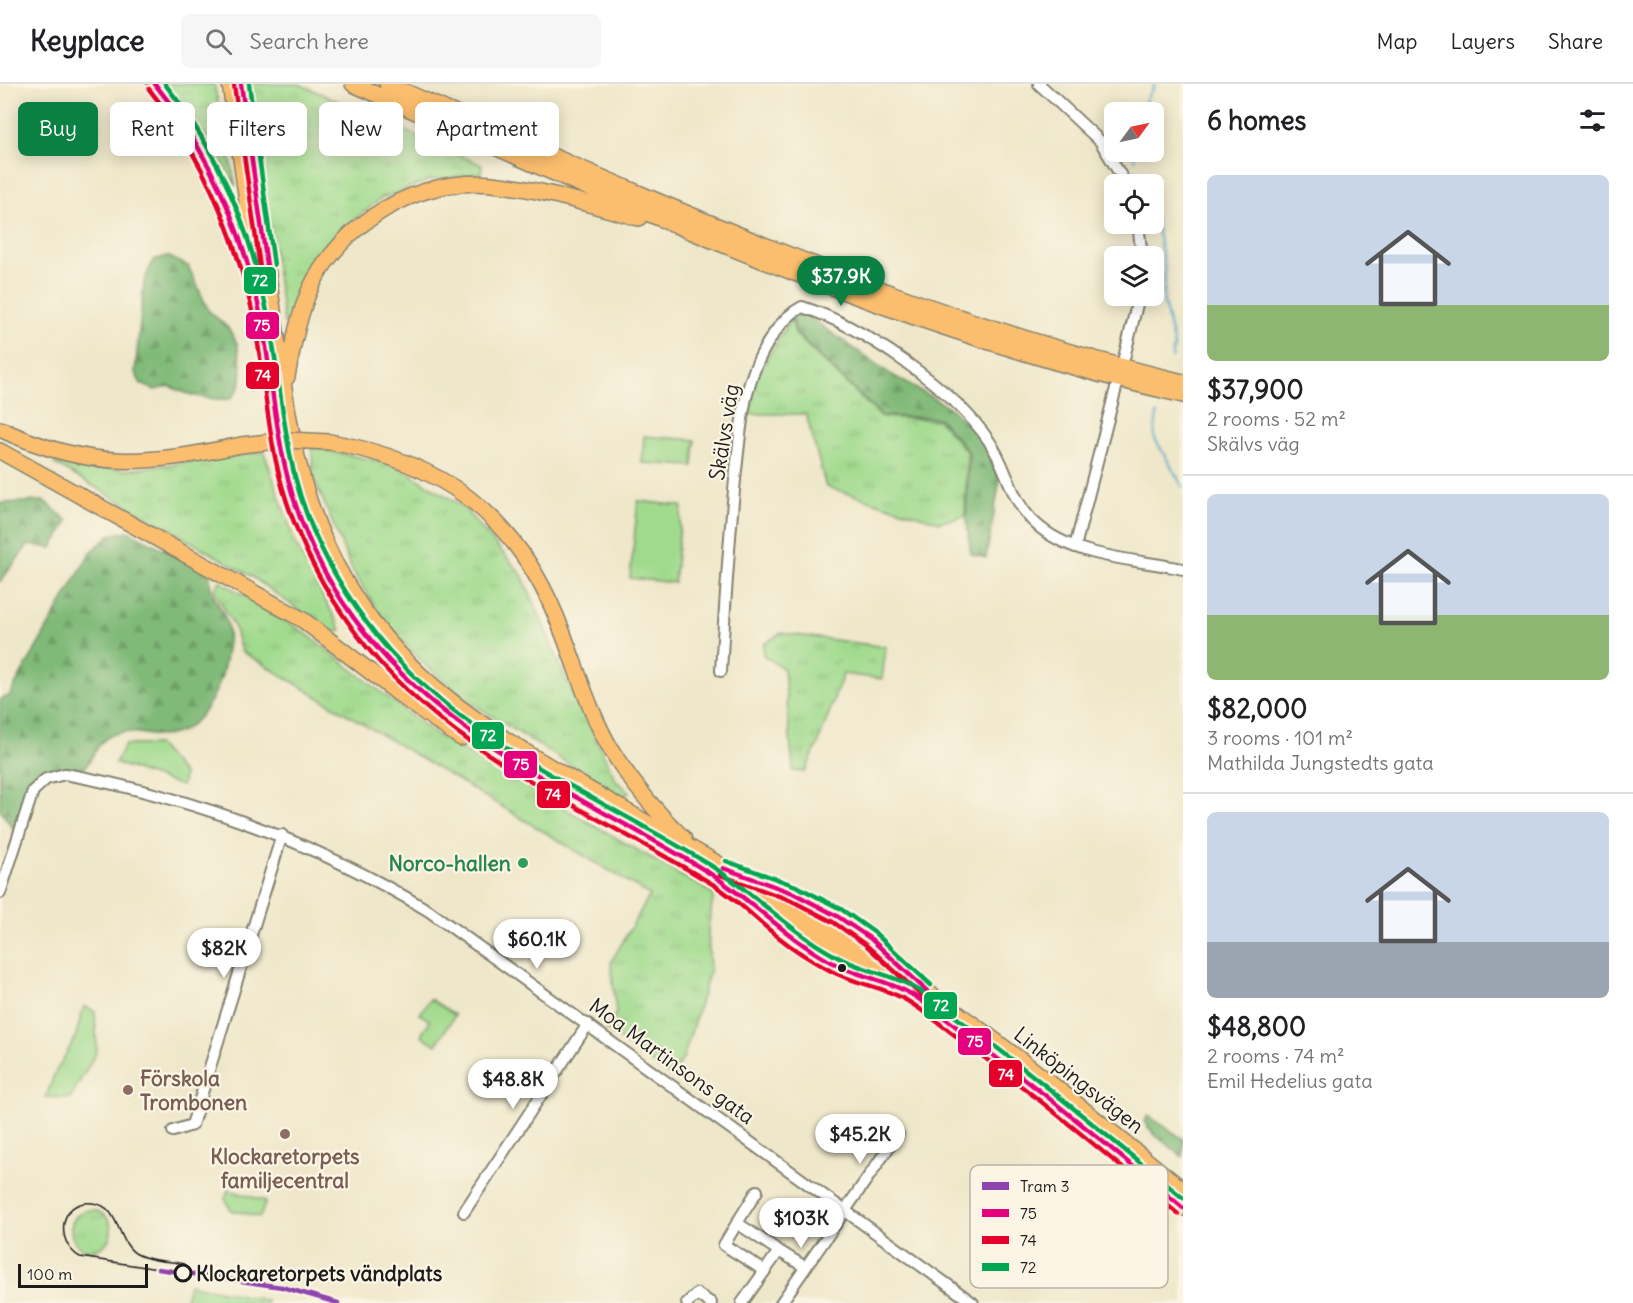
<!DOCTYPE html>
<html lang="en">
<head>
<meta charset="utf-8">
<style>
  body { margin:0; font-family:Delius,sans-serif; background:#f6f6f6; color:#202124; height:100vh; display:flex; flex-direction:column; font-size:22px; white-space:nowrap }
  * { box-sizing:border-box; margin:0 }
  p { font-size:20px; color:#757577 }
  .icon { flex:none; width:33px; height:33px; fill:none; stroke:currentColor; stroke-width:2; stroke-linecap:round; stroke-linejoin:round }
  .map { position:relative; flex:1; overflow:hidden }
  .sheet { display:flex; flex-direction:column; background:#fff; width:450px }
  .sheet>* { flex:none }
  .hud { position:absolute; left:18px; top:18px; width:570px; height:54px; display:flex; gap:12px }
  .needle { width:39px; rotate:57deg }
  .controls { position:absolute; left:1104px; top:18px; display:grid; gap:12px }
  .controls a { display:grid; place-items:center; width:60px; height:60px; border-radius:9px; background:#fff; box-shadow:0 3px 15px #0003; font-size:30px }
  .scale { position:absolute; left:18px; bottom:15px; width:130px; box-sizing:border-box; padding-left:6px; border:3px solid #1c1c1c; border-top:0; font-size:16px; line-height:21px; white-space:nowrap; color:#1c1c1c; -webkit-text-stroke:4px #fcf5e5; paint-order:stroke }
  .price { position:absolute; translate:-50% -51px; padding:0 14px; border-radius:21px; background:#fff; color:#222; font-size:20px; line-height:39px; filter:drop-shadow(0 2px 3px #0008) }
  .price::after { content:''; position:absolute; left:50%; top:36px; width:18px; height:14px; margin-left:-9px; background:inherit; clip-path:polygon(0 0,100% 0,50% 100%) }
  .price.active { background:#0b8043; color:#fff }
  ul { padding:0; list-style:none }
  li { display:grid; align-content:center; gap:12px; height:318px; padding:0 24px }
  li+li { border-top:2px solid #e0e0e0 }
  li span { display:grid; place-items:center; height:186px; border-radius:9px; color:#555 }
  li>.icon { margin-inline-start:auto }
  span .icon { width:108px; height:108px; fill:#fffc; stroke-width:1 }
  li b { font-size:26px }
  h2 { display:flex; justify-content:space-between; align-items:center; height:72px; padding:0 24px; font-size:26px }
  .chip { padding:0 21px; border-radius:9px; background:#fff; box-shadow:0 3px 15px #0003; font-size:21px; line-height:54px }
  .chip.active { background:#0b8043; color:#fff }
  header { display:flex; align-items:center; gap:36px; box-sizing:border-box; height:84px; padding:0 30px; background:#fff; border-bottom:2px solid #e0e0e0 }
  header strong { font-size:28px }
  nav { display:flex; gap:33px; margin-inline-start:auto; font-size:21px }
  .search { width:420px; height:54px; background:#f6f6f6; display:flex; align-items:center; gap:15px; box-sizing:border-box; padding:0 21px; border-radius:9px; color:#757577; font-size:22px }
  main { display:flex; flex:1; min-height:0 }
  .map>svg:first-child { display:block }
  .grass { fill:url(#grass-tufts); stroke:#5e7b54; stroke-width:1.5 }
  .forest { fill:url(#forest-firs); stroke:#4e6b4a; stroke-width:1.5 }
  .green { fill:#a0da8d; stroke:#5e7b54; stroke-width:1.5 }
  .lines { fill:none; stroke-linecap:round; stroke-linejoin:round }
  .stream { stroke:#4ba6c9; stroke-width:2 }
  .minor-casing { stroke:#858272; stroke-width:14 }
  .highway-casing { stroke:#858272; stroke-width:18 }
  .minor { stroke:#fff; stroke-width:10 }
  .highway { stroke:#fbbe6e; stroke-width:15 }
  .tram { stroke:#1c1c1c; stroke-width:1.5 }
  .highway-bridge-casing { stroke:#858272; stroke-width:18; stroke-linecap:butt }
  .highway-bridge { stroke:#fbbe6e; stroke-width:15 }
  .bus-1-casing { stroke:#fcf5e5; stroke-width:9 }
  .bus-2-casing { stroke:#fcf5e5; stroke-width:9 }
  .bus-3-casing { stroke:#fcf5e5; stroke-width:9 }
  .bus-1 { stroke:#e5007d; stroke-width:4.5 }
  .bus-2 { stroke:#e4002b; stroke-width:4.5 }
  .bus-3 { stroke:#00a651; stroke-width:4.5 }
  .tram-1-casing { stroke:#fcf5e5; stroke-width:9 }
  .tram-1 { stroke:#8e44ad; stroke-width:4.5 }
  .leisure-dot { fill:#2e9e5b; stroke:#fcf5e5; stroke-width:2 }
  .bus-dot { fill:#1c1c1c; stroke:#fcf5e5; stroke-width:2 }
  .education-dot { fill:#8d6e63; stroke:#fcf5e5; stroke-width:2 }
  .stop-dot { fill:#fcf5e5; stroke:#1c1c1c; stroke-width:3 }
  .labels { text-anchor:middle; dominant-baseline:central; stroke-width:4.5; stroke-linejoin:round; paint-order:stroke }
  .street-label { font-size:21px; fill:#1c1c1c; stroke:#fcf5e5 }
  .leisure-label { font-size:21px; font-weight:bold; fill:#27864d; stroke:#fcf5e5; text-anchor:end }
  .education-label { font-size:21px; font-weight:bold; fill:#785e54; stroke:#fcf5e5; text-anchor:start }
  .stop-label { font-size:21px; font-weight:bold; fill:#1c1c1c; stroke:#fcf5e5; text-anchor:start }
  .key { fill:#fcf5e5; stroke:#b9b4a9; stroke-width:1.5 }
  .key-label { font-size:16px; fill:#1c1c1c }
  .line-badge { stroke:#fcf5e5; stroke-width:2 }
  .badge-label { font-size:16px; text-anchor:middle; font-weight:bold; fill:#fff }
</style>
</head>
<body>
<header>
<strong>Keyplace</strong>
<div class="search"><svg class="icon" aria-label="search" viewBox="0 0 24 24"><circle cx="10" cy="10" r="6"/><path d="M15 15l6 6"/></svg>Search here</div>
<nav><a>Map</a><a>Layers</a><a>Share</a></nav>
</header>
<main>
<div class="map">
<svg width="1183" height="1219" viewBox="0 0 1183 1219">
  <defs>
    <pattern id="grass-tufts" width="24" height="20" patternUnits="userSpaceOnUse" patternTransform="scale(1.5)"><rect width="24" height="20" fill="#a0da8d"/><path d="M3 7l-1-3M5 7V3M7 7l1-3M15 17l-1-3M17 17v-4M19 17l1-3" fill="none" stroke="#89ba79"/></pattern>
    <pattern id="forest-firs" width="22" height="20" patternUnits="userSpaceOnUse" patternTransform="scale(1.5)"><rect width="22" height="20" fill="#80ba78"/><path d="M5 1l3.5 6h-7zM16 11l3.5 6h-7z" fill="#6e9f67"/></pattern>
  </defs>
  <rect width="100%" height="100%" fill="#fcf5e5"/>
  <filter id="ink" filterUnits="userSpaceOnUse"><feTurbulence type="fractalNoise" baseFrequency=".0167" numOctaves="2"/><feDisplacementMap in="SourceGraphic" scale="12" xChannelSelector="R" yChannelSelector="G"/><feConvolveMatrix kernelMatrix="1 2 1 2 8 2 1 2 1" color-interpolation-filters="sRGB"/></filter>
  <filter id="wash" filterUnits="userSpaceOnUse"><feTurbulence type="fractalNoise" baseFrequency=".008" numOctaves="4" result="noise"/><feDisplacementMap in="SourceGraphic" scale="24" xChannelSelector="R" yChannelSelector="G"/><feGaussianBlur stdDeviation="1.35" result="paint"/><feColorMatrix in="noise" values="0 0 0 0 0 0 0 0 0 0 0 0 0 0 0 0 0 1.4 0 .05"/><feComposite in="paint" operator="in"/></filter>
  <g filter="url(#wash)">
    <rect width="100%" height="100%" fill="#eee7c9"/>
    <path class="grass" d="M164 0H214L236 102 213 61Z
      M250 0H299L482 81 481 89 430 96 382 114 347 141 309 183 292 241 284 240Z
      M791 234 795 250 881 333 939 336 967 368 965 432 940 438 826 403 806 330H749L758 289Z
      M312 363 396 381 462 422 522 491 566 595 616 696 629 708 623 714 473 620 425 581 385 538 353 488 313 392Z
      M264 368 296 461 341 546 332 550 251 492 53 379 127 386Z
      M220 497 304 548 436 651 714 810 708 844 710 886 683 975 670 992 606 945 616 929 611 878 650 811 241 567 234 542 214 506Z
      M781 549 886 563 882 595 843 590 818 660 805 688 793 687 784 585 763 571 764 560Z
      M71 1146a20 20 0 1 1 40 0a20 20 0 1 1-40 0Z"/>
    <path class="forest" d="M167 172 188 182 209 227 228 244 237 259 242 287 240 302 231 315C207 316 190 312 169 302L155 306 141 300 135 288 144 198 153 176Z
      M805 230 892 291 949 323 981 353 1000 396 986 474 971 470 966 432 969 368 939 334 882 332 796 249 792 232Z
      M44 417 68 437 52 464 28 461 0 498V419Z
      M128 447 210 489C208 517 225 521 228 545 230 554 226 568 225 577 220 606 201 645 170 651 149 656 123 638 103 657 96 664 91 675 85 684 30 679 30 702 15 747L0 726V615L9 612 90 469 110 451Z
      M1148 1032 1183 1055V1073L1155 1051 1144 1038Z"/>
    <path class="green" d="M644 352 695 356 693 382 642 379Z
      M638 417 682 422 674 499 630 494Z
      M125 661H158L184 691 182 702 115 679Z
      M430 915 455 931 436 961 421 951 430 937 420 930Z
      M84 922 95 928 97 967 70 1014 46 1013 54 991 75 954Z
      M228 1106 266 1117 260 1133 231 1126 225 1115Z
      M189 1200 266 1216V1219H185Z"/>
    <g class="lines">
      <path class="stream" d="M1139 28 1155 0
        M1132 68 1135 76
        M1141 93 1143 100
        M1154 128 1165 185 1164 218 1174 262 1172 274
        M1157 330 1154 353 1183 403"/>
    </g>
  </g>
  <g filter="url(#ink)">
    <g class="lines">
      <g class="minor-casing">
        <path id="minor" d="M1039 0 1100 57 1126 100
          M1138 140 1142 172
          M1124 274 1139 212
          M1075 463 1116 304
          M721 587C725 520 729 453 736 386 740 353 742 318 754 287 763 264 780 234 802 223 861 241 955 306 989 357 1008 384 1010 417 1036 440 1073 474 1136 475 1183 485
          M0 809 33 707 46 695 65 690C196 714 315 758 429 827L973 1219
          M173 1047 192 1041 282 751
          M464 1128 588 940
          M737 1139 757 1107
          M765 1187 724 1161 737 1139 779 1167
          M687 1219 697 1210 711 1219
          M742 1219 779 1167 805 1183
          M781 1219 898 1050"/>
      </g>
      <g class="highway-casing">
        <path id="highway" d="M155 0C199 50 229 113 246 176
          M230 0C237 49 245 99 251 148 266 289 277 435 367 552 406 603 457 641 510 675 639 750 773 820 897 902 997 969 1090 1047 1183 1124
          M241 0C253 80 263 160 275 240 285 315 294 390 326 460 385 592 490 648 609 717 696 768 786 817 872 871 982 941 1082 1024 1183 1106
          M353 0C624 120 893 245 1183 311
          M387 0C647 113 905 232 1183 298
          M287 293C292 264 298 233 310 205 342 138 418 93 492 100 542 105 591 121 639 134
          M0 345C90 387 147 381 241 361
          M330 358C438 377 513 428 556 532 575 577 587 625 612 667 632 700 656 728 684 755
          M0 367 303 536 407 616 461 654"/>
      </g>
      <use href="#minor" class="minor"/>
      <use href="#highway" class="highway"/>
      <path class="tram" d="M158 1185 80 1173C55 1159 58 1116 92 1119 120 1121 116 1156 135 1169 148 1177 169 1177 184 1180"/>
      <g class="highway-bridge-casing">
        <path id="highway-bridge" d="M241 361 286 356 330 358"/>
      </g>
      <use href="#highway-bridge" class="highway-bridge"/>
      <g class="bus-1-casing">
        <path id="bus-1" d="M155 0C208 66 241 142 259 224 271 279 273 336 287 391 301 448 329 503 365 549 454 662 587 714 706 787 750 814 784 852 829 877 857 893 886 895 911 910 936 925 958 945 982 963 1051 1014 1117 1069 1183 1124
          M241 0 267 182
          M723 784 793 809 837 832 871 855 927 907"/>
      </g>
      <g class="bus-2-casing">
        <path id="bus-2" d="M234 1 260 183
          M149 5C201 69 232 142 251 222 262 271 265 323 275 373 288 437 316 495 355 548 444 669 590 725 714 801 738 816 755 835 777 852 793 865 812 877 831 887 855 900 882 902 906 916 931 931 953 951 977 968 1046 1020 1112 1075 1178 1130
          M720 791 790 816 833 838 866 861 923 913"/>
      </g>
      <g class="bus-3-casing">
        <path id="bus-3" d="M165 0C217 65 249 142 266 223 278 278 281 334 294 389 307 443 334 494 367 539 452 655 591 707 710 781 753 808 787 845 832 870 860 887 892 889 920 907 942 921 962 939 984 954 1052 1005 1117 1060 1183 1114
          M249 0 274 181
          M726 777 796 802 841 825 875 849 931 901"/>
      </g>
      <use href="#bus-1" class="bus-1"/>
      <use href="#bus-2" class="bus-2"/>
      <use href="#bus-3" class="bus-3"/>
      <g class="tram-1-casing">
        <path id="tram-1" d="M158 1185 282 1203 338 1219"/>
      </g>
      <use href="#tram-1" class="tram-1"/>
    </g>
  </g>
  <circle class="leisure-dot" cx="523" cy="779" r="6"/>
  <circle class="bus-dot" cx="842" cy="884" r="5"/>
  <g class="education-dot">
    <circle cx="128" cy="1006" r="6"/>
    <circle cx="285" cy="1050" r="6"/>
  </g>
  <circle class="stop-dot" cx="183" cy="1189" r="8"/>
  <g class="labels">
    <g class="street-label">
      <text transform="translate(724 348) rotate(-81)">Skälvs väg</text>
      <text transform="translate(672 977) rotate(36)">Moa Martinsons gata</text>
      <text transform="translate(1079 996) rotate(38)">Linköpingsvägen</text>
    </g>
    <g class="leisure-label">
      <text x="511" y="779">Norco-hallen</text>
    </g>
    <g class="education-label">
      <text x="140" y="994">Förskola<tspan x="140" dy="24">Trombonen</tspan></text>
      <text x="285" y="1072" text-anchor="middle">Klockaretorpets<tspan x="285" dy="24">familjecentral</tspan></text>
    </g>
    <g class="stop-label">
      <text x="196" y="1189">Klockaretorpets vändplats</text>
    </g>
  </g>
  <rect x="970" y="1081" width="198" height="123" rx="9" class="key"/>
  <rect x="982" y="1098" width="27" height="8" fill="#8e44ad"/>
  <rect x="982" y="1125" width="27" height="8" fill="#e5007d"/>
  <rect x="982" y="1152" width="27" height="8" fill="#e4002b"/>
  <rect x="982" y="1179" width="27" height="8" fill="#00a651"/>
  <g class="key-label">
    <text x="1020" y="1108">Tram 3</text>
    <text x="1020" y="1135">75</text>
    <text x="1020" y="1162">74</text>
    <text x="1020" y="1189">72</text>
  </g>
  <g class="line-badge">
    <rect x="243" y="182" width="34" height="29" rx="6" fill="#00a651"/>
    <rect x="245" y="227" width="35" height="29" rx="6" fill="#e5007d"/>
    <rect x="245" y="277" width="35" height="29" rx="6" fill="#e4002b"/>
    <rect x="471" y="637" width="34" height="29" rx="6" fill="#00a651"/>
    <rect x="503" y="666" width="35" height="29" rx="6" fill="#e5007d"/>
    <rect x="536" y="696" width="35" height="29" rx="6" fill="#e4002b"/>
    <rect x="923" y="907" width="35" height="29" rx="6" fill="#00a651"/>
    <rect x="957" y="943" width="35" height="29" rx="6" fill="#e5007d"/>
    <rect x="988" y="975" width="35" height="29" rx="6" fill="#e4002b"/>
  </g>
  <g class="badge-label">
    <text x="260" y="202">72</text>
    <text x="262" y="247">75</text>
    <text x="263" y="297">74</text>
    <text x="488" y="657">72</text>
    <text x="521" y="686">75</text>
    <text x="553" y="716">74</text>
    <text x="941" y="927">72</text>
    <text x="975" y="963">75</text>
    <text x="1006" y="996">74</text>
  </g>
</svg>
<div class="controls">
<a><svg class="needle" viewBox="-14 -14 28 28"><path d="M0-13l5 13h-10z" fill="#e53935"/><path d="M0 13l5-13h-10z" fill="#757577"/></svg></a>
<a><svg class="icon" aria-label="locate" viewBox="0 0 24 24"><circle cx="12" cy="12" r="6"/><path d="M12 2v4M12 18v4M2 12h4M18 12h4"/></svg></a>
<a><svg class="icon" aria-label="layers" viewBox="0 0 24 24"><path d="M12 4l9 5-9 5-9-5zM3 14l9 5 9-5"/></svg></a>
</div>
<div class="scale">100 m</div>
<b class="price active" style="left:841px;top:223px">$37.9K</b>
<b class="price" style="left:537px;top:886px">$60.1K</b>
<b class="price" style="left:224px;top:895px">$82K</b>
<b class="price" style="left:513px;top:1026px">$48.8K</b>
<b class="price" style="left:860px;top:1081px">$45.2K</b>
<b class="price" style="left:801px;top:1165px">$103K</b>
<div class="hud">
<a class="chip active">Buy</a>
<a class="chip">Rent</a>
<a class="chip">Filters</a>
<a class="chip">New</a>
<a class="chip">Apartment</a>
</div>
</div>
<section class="sheet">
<h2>6 homes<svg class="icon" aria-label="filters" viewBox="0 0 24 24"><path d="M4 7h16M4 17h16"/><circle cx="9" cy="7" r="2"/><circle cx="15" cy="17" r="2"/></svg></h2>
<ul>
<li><span style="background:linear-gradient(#c9d6e8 70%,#8fb573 0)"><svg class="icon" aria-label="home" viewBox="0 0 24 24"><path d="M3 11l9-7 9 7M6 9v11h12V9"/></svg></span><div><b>$37,900</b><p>2 rooms · 52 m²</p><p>Skälvs väg</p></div></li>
<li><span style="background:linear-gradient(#c9d6e8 65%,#8fb573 0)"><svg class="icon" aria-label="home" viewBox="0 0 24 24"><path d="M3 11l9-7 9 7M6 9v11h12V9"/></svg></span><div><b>$82,000</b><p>3 rooms · 101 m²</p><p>Mathilda Jungstedts gata</p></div></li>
<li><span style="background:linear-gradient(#c9d6e8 70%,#9aa5b1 0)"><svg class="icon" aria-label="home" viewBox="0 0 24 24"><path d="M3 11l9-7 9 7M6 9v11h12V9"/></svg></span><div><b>$48,800</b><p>2 rooms · 74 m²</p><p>Emil Hedelius gata</p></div></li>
</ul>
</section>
</main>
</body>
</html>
